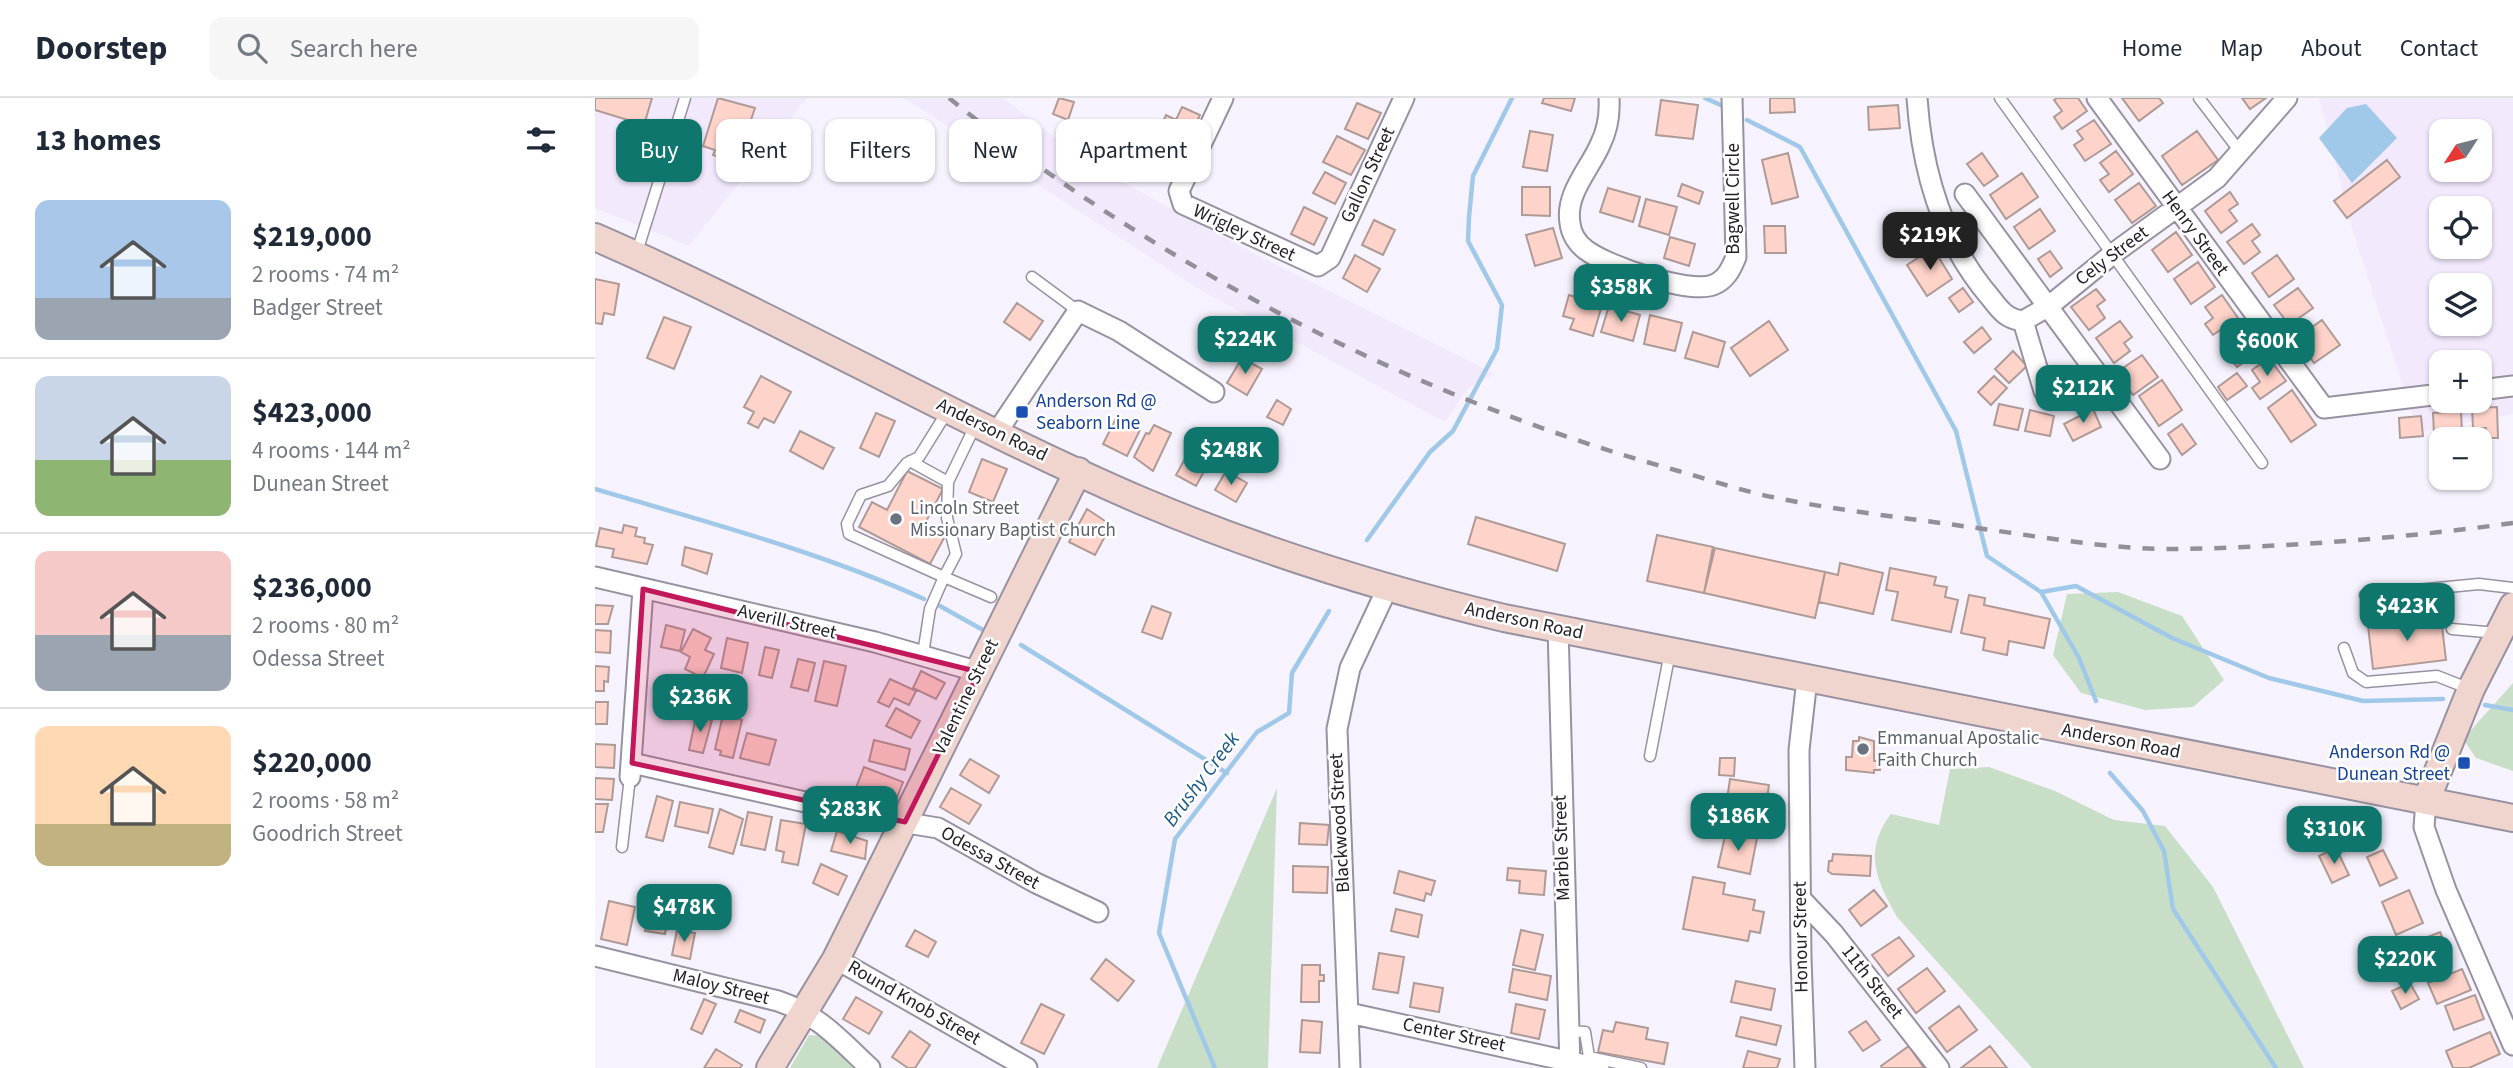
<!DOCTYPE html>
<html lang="en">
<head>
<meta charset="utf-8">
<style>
  body { margin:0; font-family:"Source Sans 3",sans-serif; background:#f6f6f7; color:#1f2937; height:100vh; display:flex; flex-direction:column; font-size:26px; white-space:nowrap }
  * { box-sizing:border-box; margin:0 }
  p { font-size:23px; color:#747a83 }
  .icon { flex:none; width:38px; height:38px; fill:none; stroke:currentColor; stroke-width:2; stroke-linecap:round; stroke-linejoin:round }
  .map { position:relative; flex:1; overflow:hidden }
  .drawer { display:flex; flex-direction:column; background:#fff; width:595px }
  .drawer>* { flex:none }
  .hud { position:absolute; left:21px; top:21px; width:665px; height:63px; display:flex; gap:14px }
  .needle { width:46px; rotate:234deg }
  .fabs { position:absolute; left:1834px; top:21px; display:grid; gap:14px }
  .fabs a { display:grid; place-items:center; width:63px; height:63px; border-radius:14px; background:#fff; box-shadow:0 2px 5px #0004; font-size:35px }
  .price { position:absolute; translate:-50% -60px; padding:0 16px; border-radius:14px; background:#0f766e; color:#fff; font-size:23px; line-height:46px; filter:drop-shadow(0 2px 4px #0008) }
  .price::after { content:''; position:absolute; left:50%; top:42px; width:21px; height:16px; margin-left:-10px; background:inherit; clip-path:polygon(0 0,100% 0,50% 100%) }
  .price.active { background:#222; color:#fff }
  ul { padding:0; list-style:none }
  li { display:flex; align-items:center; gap:21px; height:175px; padding:0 35px }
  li+li { border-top:2px solid #e0e1e3 }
  li span { display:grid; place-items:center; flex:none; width:196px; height:140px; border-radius:14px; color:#555 }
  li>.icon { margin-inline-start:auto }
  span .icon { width:84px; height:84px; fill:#fffc; stroke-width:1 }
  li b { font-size:30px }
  h2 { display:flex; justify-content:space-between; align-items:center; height:84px; padding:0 35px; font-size:30px }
  .pill { padding:0 24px; border-radius:14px; background:#fff; box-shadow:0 2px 5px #0004; font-size:24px; line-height:63px }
  .pill.active { background:#0f766e; color:#fff }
  header { display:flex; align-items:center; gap:42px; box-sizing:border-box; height:98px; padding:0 35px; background:#fff; border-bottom:2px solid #e0e1e3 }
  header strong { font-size:33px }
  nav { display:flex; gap:38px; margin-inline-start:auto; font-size:24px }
  .search { width:490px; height:63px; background:#f6f6f7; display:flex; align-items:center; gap:18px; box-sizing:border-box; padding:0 24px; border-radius:14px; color:#747a83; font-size:26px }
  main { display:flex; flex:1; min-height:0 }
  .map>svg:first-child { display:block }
  .built { fill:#f2e9fd; fill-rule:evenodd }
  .green { fill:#c8dec7 }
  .water { fill:#a0c8e9 }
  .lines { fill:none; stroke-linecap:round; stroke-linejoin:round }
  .stream { stroke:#a0c8e9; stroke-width:4.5 }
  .building { fill:#fed3ca; stroke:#ae9a96; stroke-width:2 }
  .lane-casing { stroke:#9891a1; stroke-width:13 }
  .street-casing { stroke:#9891a1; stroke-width:23 }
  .secondary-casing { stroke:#9891a1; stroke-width:30 }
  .lane { stroke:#fff; stroke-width:10 }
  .street { stroke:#fff; stroke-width:19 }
  .secondary { stroke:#f0d5ce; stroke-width:26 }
  .rail { stroke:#938f98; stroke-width:4.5; stroke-dasharray:12 12; stroke-linecap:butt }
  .marked { fill:#c2185b; fill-opacity:0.2; stroke:#c2185b; stroke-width:5; stroke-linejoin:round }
  .transit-dot { fill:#1a4fb4; stroke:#fff; stroke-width:2.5 }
  .worship-dot { fill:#6b7280; stroke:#fff; stroke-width:2.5 }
  .labels { text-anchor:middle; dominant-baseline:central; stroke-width:5; stroke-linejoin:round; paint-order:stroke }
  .street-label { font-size:19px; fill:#211e24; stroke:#fff }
  .transit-label { font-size:19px; fill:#164399; stroke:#fff; text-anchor:start }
  .worship-label { font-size:19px; fill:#5b616d; stroke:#fff; text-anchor:start }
  .water-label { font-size:21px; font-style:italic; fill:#1c5984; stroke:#fff }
</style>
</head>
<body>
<header>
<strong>Doorstep</strong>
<div class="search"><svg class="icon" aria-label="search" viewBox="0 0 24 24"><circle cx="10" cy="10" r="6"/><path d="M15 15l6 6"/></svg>Search here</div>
<nav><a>Home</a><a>Map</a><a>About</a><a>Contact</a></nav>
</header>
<main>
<section class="drawer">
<h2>13 homes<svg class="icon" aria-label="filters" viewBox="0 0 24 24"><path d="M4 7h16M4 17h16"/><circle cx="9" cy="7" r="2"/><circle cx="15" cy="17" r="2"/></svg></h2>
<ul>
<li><span style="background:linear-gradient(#a9c7e8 70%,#9aa5b1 0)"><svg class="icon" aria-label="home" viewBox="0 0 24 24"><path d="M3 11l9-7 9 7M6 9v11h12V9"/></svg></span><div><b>$219,000</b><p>2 rooms · 74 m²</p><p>Badger Street</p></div></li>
<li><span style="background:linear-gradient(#c9d6e8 60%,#8fb573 0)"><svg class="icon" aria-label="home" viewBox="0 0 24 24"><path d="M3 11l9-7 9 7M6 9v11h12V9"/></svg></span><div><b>$423,000</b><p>4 rooms · 144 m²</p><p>Dunean Street</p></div></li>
<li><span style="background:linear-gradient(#f6c9c9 60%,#9aa5b1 0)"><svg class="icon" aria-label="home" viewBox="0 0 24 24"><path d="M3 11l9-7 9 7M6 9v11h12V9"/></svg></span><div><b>$236,000</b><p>2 rooms · 80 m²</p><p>Odessa Street</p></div></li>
<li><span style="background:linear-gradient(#ffd9b3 70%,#c2b280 0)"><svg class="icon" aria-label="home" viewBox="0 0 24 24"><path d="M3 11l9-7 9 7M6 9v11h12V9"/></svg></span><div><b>$220,000</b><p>2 rooms · 58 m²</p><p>Goodrich Street</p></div></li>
</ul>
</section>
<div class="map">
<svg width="1918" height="970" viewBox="0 0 1918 970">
  <rect width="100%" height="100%" fill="#f7f3fe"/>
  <path class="built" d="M0 0H212L94 148 0 110Z
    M309 0H408L501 70 662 157 900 276 874 289 850 324 607 193Z
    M1724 0H1918V316L1823 334 1758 134ZM1846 33H1885V72H1846ZM1846 110H1885V149H1846ZM1846 187H1885V226H1846ZM1846 264H1885V303H1846Z"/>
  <path class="green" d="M1523 494 1587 518 1629 582 1598 609 1550 612 1486 595 1458 557 1472 496Z
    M1918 585V673L1881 660 1868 641Z
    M1394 669 1460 693 1519 722 1570 728 1618 789 1709 970H1437L1302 819C1281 782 1268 753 1296 716L1344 727 1355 671Z
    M682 690 673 970H562Z
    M214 937 229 938 262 970H195Z"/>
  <path class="water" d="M1771 6 1802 40 1757 85 1724 40 1752 10Z"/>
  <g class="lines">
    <path class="stream" d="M1110 0 1128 8
      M1152 22 1205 49 1361 333 1392 458 1446 494 1484 560 1501 603
      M0 391C111 424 223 453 329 501
      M772 442 835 354 858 333 902 251 907 207 873 143 874 119 878 78 917 0
      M1446 494 1481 488 1577 540 1674 580 1768 603 1848 601
      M345 508 388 532
      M426 547 632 675
      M1890 607 1918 612
      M1515 675 1548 713 1569 753 1578 811 1681 970
      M620 970 564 835 580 741 662 634 694 615 697 575 734 513"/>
  </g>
  <path class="building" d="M0 0H57L49 27 0 12Z
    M123 0 160 10 143 60 131 56 129 60 118 57 120 52 108 48Z
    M464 0 479 4 473 22 458 16Z
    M949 0H980L976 13 947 5Z
    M1175 0H1199L1200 14 1175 15Z
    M1462 0H1483L1492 13 1467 31 1459 19 1467 13 1459 2Z
    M1527 0H1564L1568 5 1544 23Z
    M1647 0H1671L1655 11Z
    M1066 2 1103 7 1098 41 1061 37Z
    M762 5 786 15 773 41 750 31Z
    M1303 7 1305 30 1274 32 1273 9Z
    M587 9 605 17 593 43 565 30 571 17 581 22Z
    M1499 22 1516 46 1490 63 1479 47 1488 41 1482 33Z
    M935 33 958 37 952 73 928 69Z
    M1602 33 1623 62 1587 87 1567 58Z
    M742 38 770 52 756 77 728 64Z
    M560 40 588 53 577 77 549 64Z
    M1521 53 1538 76 1514 94 1505 82 1514 76 1505 65Z
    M1193 55 1203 99 1177 106 1167 62Z
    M1387 55 1403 78 1389 88 1372 66Z
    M1792 62 1805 79 1752 120 1739 103Z
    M730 74 751 85 740 106 718 95Z
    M1427 75 1443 99 1411 121 1395 97Z
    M1544 85 1561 108 1537 125 1520 102Z
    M1087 86 1108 94 1104 106 1083 98Z
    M927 89H955V118L927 117Z
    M1013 90 1045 99 1038 124 1005 114Z
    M1635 94 1643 106 1634 112 1642 123 1626 135 1610 113Z
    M1051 101 1082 109 1074 137 1044 128Z
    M709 109 732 120 719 147 696 136Z
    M1445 111 1460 133 1434 151 1419 129Z
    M779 122 800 132 788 157 767 147Z
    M1657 126 1665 137 1657 143 1665 154 1649 166 1632 144Z
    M1169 128H1190L1191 155H1170Z
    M958 130 967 160 940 168 931 137Z
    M1581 134 1597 157 1573 174 1557 152Z
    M1075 139 1100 146 1094 168 1069 160Z
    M1338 150 1357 181 1332 198 1312 167Z
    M1455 153 1467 170 1455 179 1443 161Z
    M760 157 785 171 772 194 748 180Z
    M1682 157 1699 181 1674 199 1657 175Z
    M1603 164 1620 189 1596 206 1579 181Z
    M0 181 24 186 19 217 9 215 7 226 0 225Z
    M1368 190 1378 204 1364 214 1354 200Z
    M1703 190 1718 210 1694 227 1679 207Z
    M1501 191 1510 202 1502 208 1510 220 1494 232 1476 209Z
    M974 197 1007 207 998 238 975 231 979 221 968 218Z
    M1627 197 1643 220 1618 237 1610 226 1618 220 1610 209Z
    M422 205 448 223 435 242 409 224Z
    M1014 208 1045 217 1038 243 1006 234Z
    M1055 217 1087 225 1080 253 1049 246Z
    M69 219 96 229 79 271 52 260Z
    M1727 222 1745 247 1719 265 1702 240Z
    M1174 223 1193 252 1155 278 1136 250Z
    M1525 223 1537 239 1529 245 1535 253 1519 265 1501 240Z
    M1651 228 1667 251 1642 269 1634 258 1642 252 1634 240Z
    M1387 229 1396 241 1379 255 1369 244Z
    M1098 234 1130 244 1123 269 1090 260Z
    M1418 253 1432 268 1414 285 1400 271Z
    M1547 257 1563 279 1538 297 1522 274Z
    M647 260 667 271 652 297 632 285Z
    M1674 260 1691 283 1665 301 1657 290 1665 284 1657 272Z
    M1642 275 1652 288 1632 302 1623 289Z
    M166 278 196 294 179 325 169 320 163 330 153 325 159 314 149 309Z
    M1399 278 1412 290 1396 307 1383 294Z
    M1567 282 1587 312 1564 328 1544 298Z
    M1697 292 1721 327 1696 344 1673 310Z
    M682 302 696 311 688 327 672 319Z
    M1404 306 1428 311 1423 332 1399 327Z
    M1902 309 1903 340H1891V330H1878L1877 310Z
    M1498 311 1506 329 1478 343 1469 326Z
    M1435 312 1459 318 1455 338 1430 333Z
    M1866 313 1867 335 1839 336 1838 315Z
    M281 315 300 323 284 359 265 350Z
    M1826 318 1828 338 1805 340 1804 320Z
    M521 320 545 332 532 358 508 346Z
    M1587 326 1601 346 1587 357 1573 336Z
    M559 327 576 335 558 373 539 359 551 335 554 336Z
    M205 333 239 350 228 371 195 353Z
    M602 339 622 350 601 388 581 377Z
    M387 361 412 371 398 404 374 394Z
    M312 373 348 391 328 429 349 440 335 466 264 429 277 404 292 412Z
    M631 373 652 385 641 404 620 392Z
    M492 411 516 427 500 457 474 444Z
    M881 419 970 446 962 473 873 446Z
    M29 427 42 430 40 438 50 440 49 445 58 447 52 466 17 459 19 451 1 448 5 430 27 435Z
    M1062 437 1118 449 1109 495 1052 483Z
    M90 449 117 456 112 476 87 467Z
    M1120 450 1230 474 1220 520 1109 495Z
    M1245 465 1288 475 1278 516 1224 504 1230 474 1243 477Z
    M1295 470 1341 479 1339 487 1352 489 1350 499 1363 502 1356 534 1297 522 1303 494 1291 492Z
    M1374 497 1390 500 1389 507 1455 521 1449 550 1414 543 1412 557 1388 552 1390 540 1366 535Z
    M0 507 18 508 13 526H0Z
    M557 508 576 515 567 541 547 534Z
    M1846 520 1851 562 1778 571 1773 528Z
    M71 527 90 532 85 553 66 549Z
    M98 531 116 540 110 552 119 556 108 580 90 571 95 559 86 554Z
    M0 532 16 533 15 555 0 554Z
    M132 540 153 545 147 575 126 570Z
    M170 549 184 552 177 580 164 577Z
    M203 561 220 565 213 593 196 589Z
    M229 563 251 568 242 608 220 603Z
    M0 568 14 569 13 584 9 583V593H0Z
    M326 573 350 585 341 601 318 590Z
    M295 581 321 593 314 607 299 600 294 609 283 604Z
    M0 604H13L12 626H0Z
    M301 610 325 623 316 640 291 628Z
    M128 617 147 622 138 660 125 657 126 653 120 651Z
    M101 618 117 622 108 655 94 652Z
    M152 635 181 642 174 667 145 660Z
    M1264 639 1279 643V663H1285V672H1279V675L1251 672V659H1257L1258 643H1264Z
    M279 642 315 651 310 672 274 663Z
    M0 646 20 647 19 670 0 669Z
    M1125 660H1140L1139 678 1124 677Z
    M375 661 404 678 394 695 365 677Z
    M269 669 308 684 300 705 261 690Z
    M0 680 19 681 17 702 0 701Z
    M1135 681 1174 687 1171 707 1132 702Z
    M356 690 386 707 374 726 345 709Z
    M62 698 78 703 68 743 51 739Z
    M85 704 118 711 113 735 80 728Z
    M0 706H13L8 734H0Z
    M125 711 148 721 138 756 114 749Z
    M153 714 177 719 170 752 146 747Z
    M186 722 211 726 203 767 187 764 189 754 181 752Z
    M705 725 734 727 732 747 704 746Z
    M242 733 272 743 270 761 236 753Z
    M1131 734 1162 740 1155 776 1123 769Z
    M1741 750 1754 777 1737 785 1724 758Z
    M1788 752 1802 780 1785 788 1772 759Z
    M1238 756 1276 758 1275 778 1237 776 1233 773 1234 763H1237Z
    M226 766 252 778 243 797 218 785Z
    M698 768 733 769 732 795 698 794Z
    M913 770 951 773 949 797 924 795 925 783 912 782Z
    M804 773 840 783 836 797 831 795 829 803 799 795Z
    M1098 779 1130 785 1128 796 1160 802 1158 812 1169 814 1165 835 1155 833 1153 843 1088 831Z
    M57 792 77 796 70 836 50 833Z
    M1279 792 1292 808 1266 828 1254 812Z
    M1814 792 1828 825 1801 837 1787 804Z
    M14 803 40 809 32 847 6 841Z
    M801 811 827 817 823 839 796 833Z
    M82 832 100 835 95 861 77 857Z
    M320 832 341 844 333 859 311 848Z
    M926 832 948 837 940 872 918 867Z
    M1845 834 1855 858 1831 868 1820 844Z
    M1304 839 1319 858 1293 878 1277 857Z
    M784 855 809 859 803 895 778 891Z
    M511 861 539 883 523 903 496 881Z
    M707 867H725V877H729V883H724V904H706Z
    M1332 870 1350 893 1321 915 1303 891Z
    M918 871 956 878 952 902 914 894Z
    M1867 871 1876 892 1842 906 1833 885Z
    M1141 883 1180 891 1176 912 1136 904Z
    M819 885 848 890 844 914 815 909Z
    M1815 885 1824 901 1806 911 1797 893Z
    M1880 897 1889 921 1859 932 1850 908Z
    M261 899 287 914 274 936 248 921Z
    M109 901 121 906 107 936 96 931Z
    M446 906 469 917 449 956 426 945Z
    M921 906 950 912 944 941 916 935Z
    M1364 908 1382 932 1352 954 1334 930Z
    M145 912 170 922 165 935 140 924Z
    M1146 919 1186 928 1181 947 1141 938Z
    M707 922 727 924 725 955 705 954Z
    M1271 923 1285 942 1268 953 1254 934Z
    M1021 924 1053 930 1051 941 1073 945 1069 966 1003 954 1008 932 1018 934Z
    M315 933 335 947 320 970H313L297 959Z
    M1895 934 1905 956 1874 970H1858L1851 953Z
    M1314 948 1329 970H1287L1286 968Z
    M1395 948 1412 970H1366Z
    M121 951 147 967 145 970H109Z
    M1153 953 1185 961 1182 970H1148Z"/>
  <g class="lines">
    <g class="lane-casing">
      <path id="lane" d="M1405 0 1667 365
        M1604 0 1646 55
        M41 157 90 0
        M437 179 483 213
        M352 314 324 359 312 365 293 388 266 397 252 426 254 436 349 479 361 456 352 420 353 384 380 328
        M315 363 353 384
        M1770 497 1884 486 1918 490
        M1857 531 1902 535
        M1749 550 1758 575 1771 584 1842 578 1875 591
        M328 556 335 511 349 479 396 499
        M1055 658 1075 554
        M27 749 35 679
        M973 933 990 934 994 959 1046 970"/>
    </g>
    <g class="street-casing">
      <path id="street" d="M628 0 584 93 588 106 723 168 735 160 809 0
        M1014 0C1015 16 1012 33 1005 47 994 72 970 96 975 125 976 136 983 146 991 152 1012 168 1093 196 1118 187 1131 182 1136 171 1141 159L1137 0
        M1322 0C1327 73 1347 143 1395 199 1405 212 1411 221 1428 223L1454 208 1519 155 1622 80 1692 0
        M1502 0 1729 310 1846 296
        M1370 96 1565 361
        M1428 223 1449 293
        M1885 292 1918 288
        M402 334 483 213 524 233 619 294
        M0 479 280 544 384 574
        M963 529 975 970
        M37 665 281 720 343 730 441 785 503 814
        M35 679 48 491
        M1831 703 1829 729 1851 792 1918 947
        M1206 801 1239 836 1344 970
        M0 858 183 903C224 917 244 941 275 970
        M241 861 432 970
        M754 915 1004 970
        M755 970 742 631 755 570 792 491
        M1210 970 1206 860 1204 652 1212 581"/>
    </g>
    <g class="secondary-casing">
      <path id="secondary" d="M0 139C186 220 361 323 547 403 665 453 785 490 909 520L1918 720
        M1831 703 1876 591 1918 508
        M175 970 241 861 483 373"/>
    </g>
    <use href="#lane" class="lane"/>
    <use href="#street" class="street"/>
    <use href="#secondary" class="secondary"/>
    <path class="rail" d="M354 0C562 168 822 301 1080 372 1112 381 1144 392 1177 399 1239 412 1304 419 1367 428 1437 437 1514 452 1584 451 1695 449 1808 440 1918 425"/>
  </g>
  <path class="marked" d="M48 491 384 574 310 724 37 665Z"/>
  <g class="transit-dot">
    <rect x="420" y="307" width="14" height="14" rx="3.5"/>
    <rect x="1862" y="658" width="14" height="14" rx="3.5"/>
  </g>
  <g class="worship-dot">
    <circle cx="301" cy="421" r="7"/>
    <circle cx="1268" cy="651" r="7"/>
  </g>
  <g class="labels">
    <g class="street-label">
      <text transform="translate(773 77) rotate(-65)">Gallon Street</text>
      <text transform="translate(1138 101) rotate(-90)">Bagwell Circle</text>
      <text transform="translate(649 135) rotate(25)">Wrigley Street</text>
      <text transform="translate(1600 135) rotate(54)">Henry Street</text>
      <text transform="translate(1517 158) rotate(-37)">Cely Street</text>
      <text transform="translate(397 332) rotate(26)">Anderson Road</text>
      <text transform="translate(929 523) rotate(12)">Anderson Road</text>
      <text transform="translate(192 524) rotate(13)">Averill Street</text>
      <text transform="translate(371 599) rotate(-64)">Valentine Street</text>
      <text transform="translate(1526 643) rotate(11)">Anderson Road</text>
      <text transform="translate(745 725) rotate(-93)">Blackwood Street</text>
      <text transform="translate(967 750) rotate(-92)">Marble Street</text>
      <text transform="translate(395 760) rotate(29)">Odessa Street</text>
      <text transform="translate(1206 839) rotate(-91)">Honour Street</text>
      <text transform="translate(1277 884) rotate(52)">11th Street</text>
      <text transform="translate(126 889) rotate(14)">Maloy Street</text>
      <text transform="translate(319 905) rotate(30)">Round Knob Street</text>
      <text transform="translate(859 937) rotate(12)">Center Street</text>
    </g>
    <g class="transit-label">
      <text x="441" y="303">Anderson Rd @<tspan x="441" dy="22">Seaborn Line</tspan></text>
      <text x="1855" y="654" text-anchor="end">Anderson Rd @<tspan x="1855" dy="22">Dunean Street</tspan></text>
    </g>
    <g class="worship-label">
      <text x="315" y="410">Lincoln Street<tspan x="315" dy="22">Missionary Baptist Church</tspan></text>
      <text x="1282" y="640">Emmanual Apostalic<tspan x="1282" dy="22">Faith Church</tspan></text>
    </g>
    <g class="water-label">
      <text transform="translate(606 681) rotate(-53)">Brushy Creek</text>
    </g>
  </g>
</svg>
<div class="fabs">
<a><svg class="needle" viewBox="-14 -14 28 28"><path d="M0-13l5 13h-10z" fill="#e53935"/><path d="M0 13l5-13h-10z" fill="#747a83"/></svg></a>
<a><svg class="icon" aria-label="locate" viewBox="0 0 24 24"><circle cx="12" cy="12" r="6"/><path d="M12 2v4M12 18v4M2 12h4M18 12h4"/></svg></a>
<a><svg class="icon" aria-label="layers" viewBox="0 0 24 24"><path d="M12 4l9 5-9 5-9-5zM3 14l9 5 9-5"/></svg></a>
<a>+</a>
<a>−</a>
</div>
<b class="price active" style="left:1335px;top:174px">$219K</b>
<b class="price" style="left:1026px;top:226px">$358K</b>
<b class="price" style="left:650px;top:278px">$224K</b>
<b class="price" style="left:1672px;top:280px">$600K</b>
<b class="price" style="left:1488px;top:327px">$212K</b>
<b class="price" style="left:636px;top:389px">$248K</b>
<b class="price" style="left:1812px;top:545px">$423K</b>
<b class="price" style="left:105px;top:636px">$236K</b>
<b class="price" style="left:255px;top:748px">$283K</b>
<b class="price" style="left:1143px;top:755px">$186K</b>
<b class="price" style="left:1739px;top:768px">$310K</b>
<b class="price" style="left:89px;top:846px">$478K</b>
<b class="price" style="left:1810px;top:898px">$220K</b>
<div class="hud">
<a class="pill active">Buy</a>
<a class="pill">Rent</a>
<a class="pill">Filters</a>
<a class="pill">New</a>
<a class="pill">Apartment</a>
</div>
</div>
</main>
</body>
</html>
